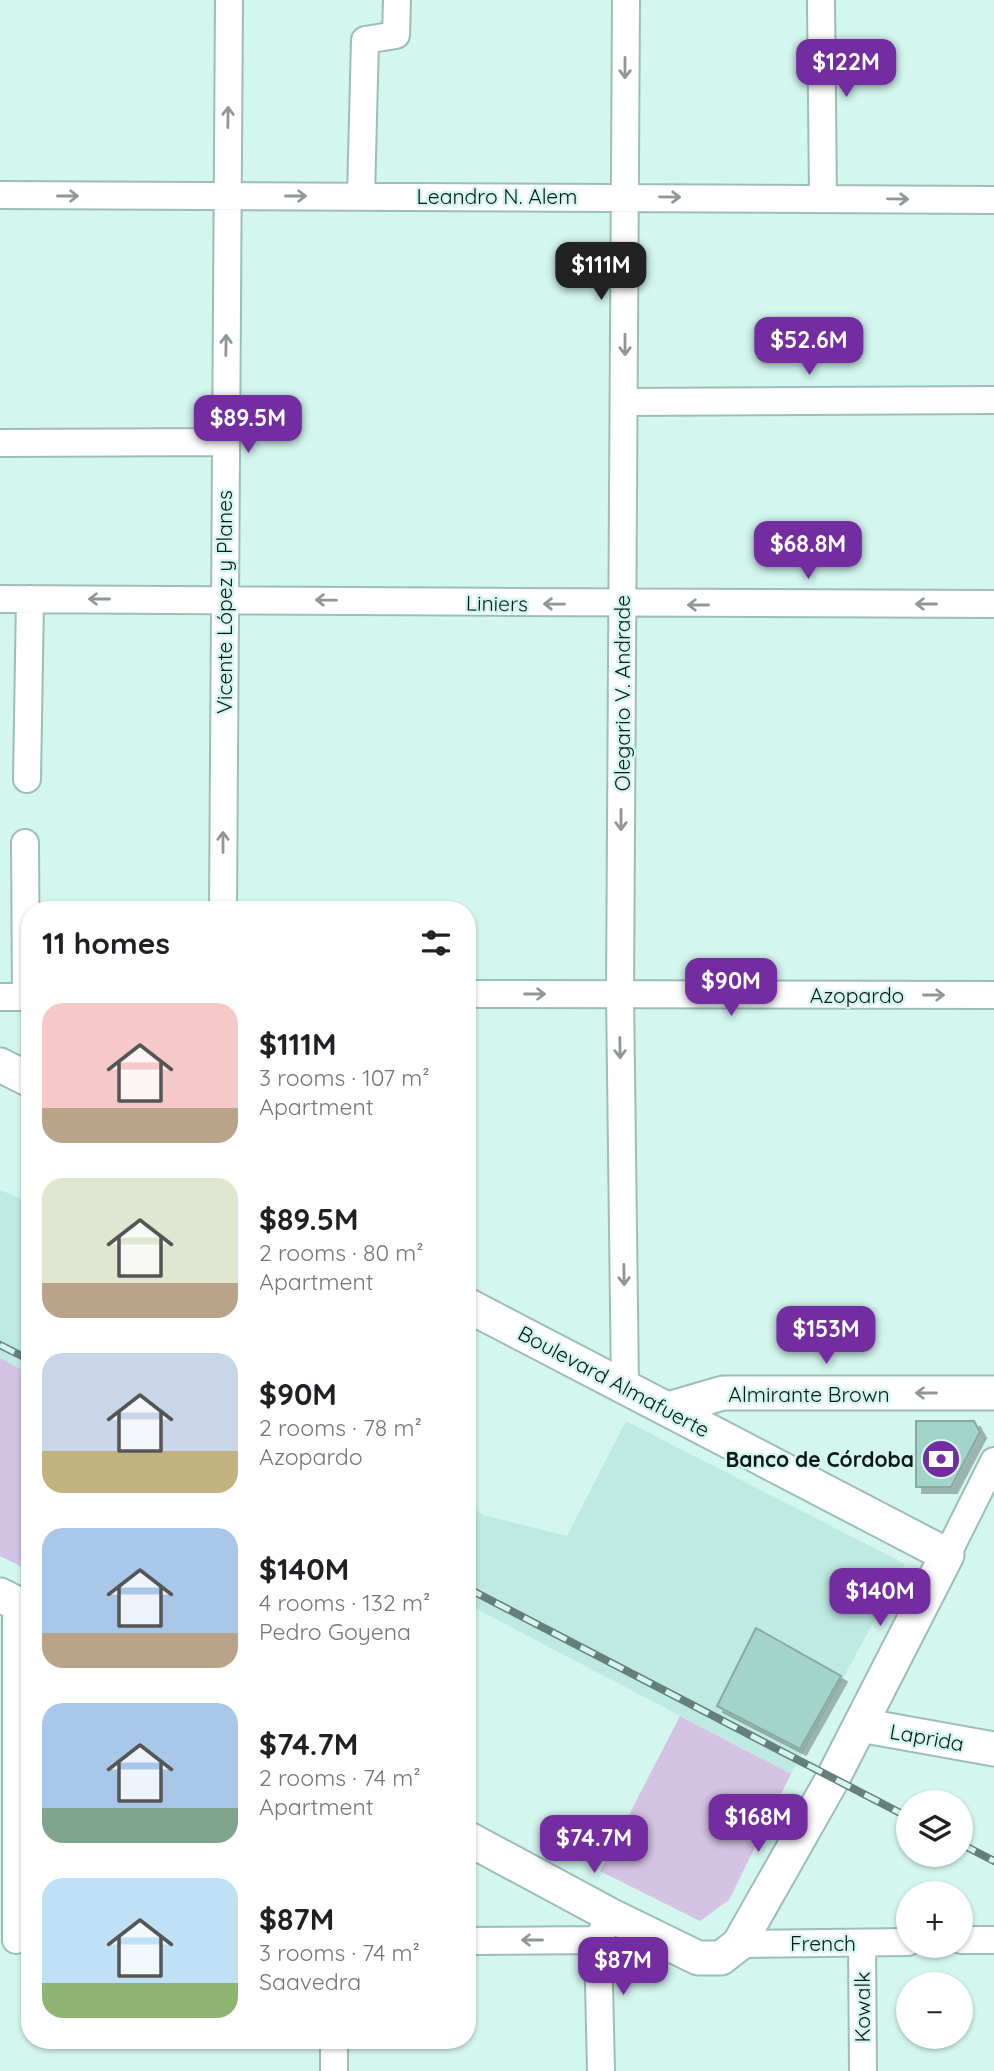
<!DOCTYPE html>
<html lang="en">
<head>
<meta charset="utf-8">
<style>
  body { margin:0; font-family:Quicksand,sans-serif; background:#f6f6f6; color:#202124; height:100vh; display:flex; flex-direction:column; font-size:26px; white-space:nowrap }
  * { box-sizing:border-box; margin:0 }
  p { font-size:23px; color:#757577 }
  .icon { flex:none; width:38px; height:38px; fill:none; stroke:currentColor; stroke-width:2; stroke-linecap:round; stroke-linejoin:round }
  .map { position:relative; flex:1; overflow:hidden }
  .panel { position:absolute; left:21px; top:901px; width:455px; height:1148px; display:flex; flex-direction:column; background:#fff; border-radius:28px; box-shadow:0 2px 5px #0004 }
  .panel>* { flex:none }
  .buttons { position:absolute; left:896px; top:1790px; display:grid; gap:14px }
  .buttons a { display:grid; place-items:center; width:77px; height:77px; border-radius:50%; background:#fff; box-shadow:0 2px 5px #0004; font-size:35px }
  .price { position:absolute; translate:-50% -60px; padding:0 16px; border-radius:14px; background:#732da1; color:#fff; font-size:23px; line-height:46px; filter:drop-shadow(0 2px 4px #0008) }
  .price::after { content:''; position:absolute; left:50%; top:42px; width:21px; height:16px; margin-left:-10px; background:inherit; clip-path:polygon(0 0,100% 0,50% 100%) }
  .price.active { background:#222; color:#fff }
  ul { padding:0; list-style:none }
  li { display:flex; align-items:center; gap:21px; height:175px; padding:0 21px }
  li span { display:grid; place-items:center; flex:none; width:196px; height:140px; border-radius:21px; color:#555 }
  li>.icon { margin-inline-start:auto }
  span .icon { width:84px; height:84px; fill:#fffc; stroke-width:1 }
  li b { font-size:30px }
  h2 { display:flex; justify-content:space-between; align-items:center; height:84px; padding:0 21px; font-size:30px }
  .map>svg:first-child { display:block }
  .built { fill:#beeae1 }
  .green { fill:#d4c3e4 }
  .building { fill:#a3d4ca; stroke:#88a9a2; stroke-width:2; filter:url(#shadow) }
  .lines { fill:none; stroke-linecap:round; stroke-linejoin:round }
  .minor-casing { stroke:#9dbeb8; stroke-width:30 }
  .major-casing { stroke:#9dbeb8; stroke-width:37 }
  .minor { stroke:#fff; stroke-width:26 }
  .major { stroke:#fff; stroke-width:33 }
  .rail-casing { stroke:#677f7a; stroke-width:8 }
  .rail { stroke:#d3f6ef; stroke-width:5; stroke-dasharray:16; stroke-linecap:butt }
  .oneway { stroke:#919796 }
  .labels { text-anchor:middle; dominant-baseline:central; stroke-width:5; stroke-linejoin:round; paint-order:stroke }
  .street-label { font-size:21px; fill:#0b1816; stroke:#d3f6ef }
  .poi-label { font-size:21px; font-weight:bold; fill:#0b1816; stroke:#d3f6ef; text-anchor:end }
</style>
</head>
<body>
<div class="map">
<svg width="994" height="2071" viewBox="0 0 994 2071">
  <defs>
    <filter id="shadow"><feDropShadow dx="6" dy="6" stdDeviation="0" flood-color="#0004"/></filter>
  </defs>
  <rect width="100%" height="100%" fill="#d3f6ef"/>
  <path class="built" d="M0 1190 30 1202V1374L0 1358Z
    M626 1421 905 1564 791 1774 467 1604V1504L483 1515 567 1536Z"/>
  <path class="green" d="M0 1358 30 1374V1571L0 1556Z
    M680 1716 791 1774 729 1900 700 1921 600 1871Z"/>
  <path class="building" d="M916 1421H974L980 1432 951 1487H916Z
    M756 1628 841 1676 800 1749 717 1706Z"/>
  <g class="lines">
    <g class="minor-casing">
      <path id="minor" d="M821 0 823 198
        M0 195 994 200
        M361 196 365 40 396 35 397 0
        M625 402 994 400
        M0 443 225 442
        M0 599C331 599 663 605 994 604
        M27 779 30 599
        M25 843 26 997
        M223 910 229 0
        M467 994 994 995
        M0 997H30
        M625 1386 620 994 626 0
        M947 1555 994 1461
        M16 1619V1940
        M961 1940H994
        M467 1941 598 1940
        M862 1943 863 2071
        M739 1944 908 1942
        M334 2071V2040
        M601 2071 598 1940 610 1915"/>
    </g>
    <g class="major-casing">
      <path id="major" d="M0 1065 30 1080
        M467 1305 947 1555 833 1778 739 1944 721 1958H698L610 1915 467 1838
        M668 1409 723 1393H994
        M0 1595 30 1610
        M860 1725 994 1749"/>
    </g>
    <use href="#minor" class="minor"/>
    <use href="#major" class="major"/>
    <g class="rail-casing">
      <path id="rail" d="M0 1345 30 1360
        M467 1588 908 1817
        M961 1844 994 1861"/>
    </g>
    <use href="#rail" class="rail"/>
  </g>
  <defs><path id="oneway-shaft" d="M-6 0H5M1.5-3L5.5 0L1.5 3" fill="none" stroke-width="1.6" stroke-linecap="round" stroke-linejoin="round" transform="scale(1.75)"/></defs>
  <g class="oneway">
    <use href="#oneway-shaft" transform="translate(625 68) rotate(90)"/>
    <use href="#oneway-shaft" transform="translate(228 117) rotate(-89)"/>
    <use href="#oneway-shaft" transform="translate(68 196)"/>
    <use href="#oneway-shaft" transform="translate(296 196)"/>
    <use href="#oneway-shaft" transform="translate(670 197) rotate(1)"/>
    <use href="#oneway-shaft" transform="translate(898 199) rotate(1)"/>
    <use href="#oneway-shaft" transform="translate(226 345) rotate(-89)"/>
    <use href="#oneway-shaft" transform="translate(625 345) rotate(90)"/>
    <use href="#oneway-shaft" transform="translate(99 599) rotate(180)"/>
    <use href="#oneway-shaft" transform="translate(326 600) rotate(-179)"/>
    <use href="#oneway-shaft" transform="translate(554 604) rotate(-179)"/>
    <use href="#oneway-shaft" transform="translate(926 604) rotate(180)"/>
    <use href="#oneway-shaft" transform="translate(698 605) rotate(180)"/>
    <use href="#oneway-shaft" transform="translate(621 820) rotate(90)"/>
    <use href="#oneway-shaft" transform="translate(223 842) rotate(-90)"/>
    <use href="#oneway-shaft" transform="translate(535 994)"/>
    <use href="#oneway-shaft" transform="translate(934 995)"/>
    <use href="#oneway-shaft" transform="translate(620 1048) rotate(89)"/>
    <use href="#oneway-shaft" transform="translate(624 1275) rotate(89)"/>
    <use href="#oneway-shaft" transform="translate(926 1393) rotate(-180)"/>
    <use href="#oneway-shaft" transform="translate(532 1940) rotate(180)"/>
  </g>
  <defs>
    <g id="bank-disc" transform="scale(2.0125)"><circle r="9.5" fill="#732da1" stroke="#d3f6ef"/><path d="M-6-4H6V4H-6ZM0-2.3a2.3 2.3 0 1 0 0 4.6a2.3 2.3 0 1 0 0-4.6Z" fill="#fff"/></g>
  </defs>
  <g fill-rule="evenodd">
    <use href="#bank-disc" x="941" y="1459"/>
  </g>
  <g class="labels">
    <g class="street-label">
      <text x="497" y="196">Leandro N. Alem</text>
      <text transform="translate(224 602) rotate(-90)">Vicente López y Planes</text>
      <text transform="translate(497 603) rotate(1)">Liniers</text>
      <text transform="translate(622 693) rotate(-90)">Olegario V. Andrade</text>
      <text x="857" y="995">Azopardo</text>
      <text transform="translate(614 1381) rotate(28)">Boulevard Almafuerte</text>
      <text x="809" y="1394">Almirante Brown</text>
      <text transform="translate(927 1737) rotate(10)">Laprida</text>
      <text x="823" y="1943">French</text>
      <text transform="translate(862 2007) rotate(-90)">Kowalk</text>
    </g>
    <g class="poi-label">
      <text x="914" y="1459">Banco de Córdoba</text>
    </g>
  </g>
</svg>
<div class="buttons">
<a><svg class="icon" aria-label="layers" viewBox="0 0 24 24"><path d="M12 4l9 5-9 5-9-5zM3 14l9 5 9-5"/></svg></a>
<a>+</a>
<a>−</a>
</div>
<b class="price" style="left:846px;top:99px">$122M</b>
<b class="price active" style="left:601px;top:302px">$111M</b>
<b class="price" style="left:809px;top:377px">$52.6M</b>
<b class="price" style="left:248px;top:455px">$89.5M</b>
<b class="price" style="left:808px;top:581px">$68.8M</b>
<b class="price" style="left:731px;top:1018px">$90M</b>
<b class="price" style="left:826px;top:1366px">$153M</b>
<b class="price" style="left:880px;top:1628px">$140M</b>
<b class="price" style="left:758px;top:1854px">$168M</b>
<b class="price" style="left:594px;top:1875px">$74.7M</b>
<b class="price" style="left:623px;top:1997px">$87M</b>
<section class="panel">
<h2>11 homes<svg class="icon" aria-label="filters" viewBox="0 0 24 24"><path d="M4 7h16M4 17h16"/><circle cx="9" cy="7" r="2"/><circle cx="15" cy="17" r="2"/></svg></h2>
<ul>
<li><span style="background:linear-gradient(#f6c9c9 75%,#b9a48a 0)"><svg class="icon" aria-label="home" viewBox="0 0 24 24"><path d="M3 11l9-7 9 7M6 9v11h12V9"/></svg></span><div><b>$111M</b><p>3 rooms · 107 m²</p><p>Apartment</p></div></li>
<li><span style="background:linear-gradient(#dfe7d0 75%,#b9a48a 0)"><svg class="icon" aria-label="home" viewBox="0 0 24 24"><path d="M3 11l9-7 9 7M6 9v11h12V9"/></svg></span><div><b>$89.5M</b><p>2 rooms · 80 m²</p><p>Apartment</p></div></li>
<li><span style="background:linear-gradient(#c9d6e8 70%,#c2b280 0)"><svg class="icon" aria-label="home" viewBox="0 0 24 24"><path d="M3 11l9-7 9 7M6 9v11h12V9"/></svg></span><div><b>$90M</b><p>2 rooms · 78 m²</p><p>Azopardo</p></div></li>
<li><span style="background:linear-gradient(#a9c7e8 75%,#b9a48a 0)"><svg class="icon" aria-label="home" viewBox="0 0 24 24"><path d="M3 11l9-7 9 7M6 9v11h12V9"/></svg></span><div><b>$140M</b><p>4 rooms · 132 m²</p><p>Pedro Goyena</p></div></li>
<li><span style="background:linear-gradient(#a9c7e8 75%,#7fa58c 0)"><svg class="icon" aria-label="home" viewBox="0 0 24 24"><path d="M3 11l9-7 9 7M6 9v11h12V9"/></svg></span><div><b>$74.7M</b><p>2 rooms · 74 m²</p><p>Apartment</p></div></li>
<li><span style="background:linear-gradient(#bfe0f5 75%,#8fb573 0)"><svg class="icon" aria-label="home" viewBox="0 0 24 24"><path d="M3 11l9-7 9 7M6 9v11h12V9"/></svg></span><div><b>$87M</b><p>3 rooms · 74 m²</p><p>Saavedra</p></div></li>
</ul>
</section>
</div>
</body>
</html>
